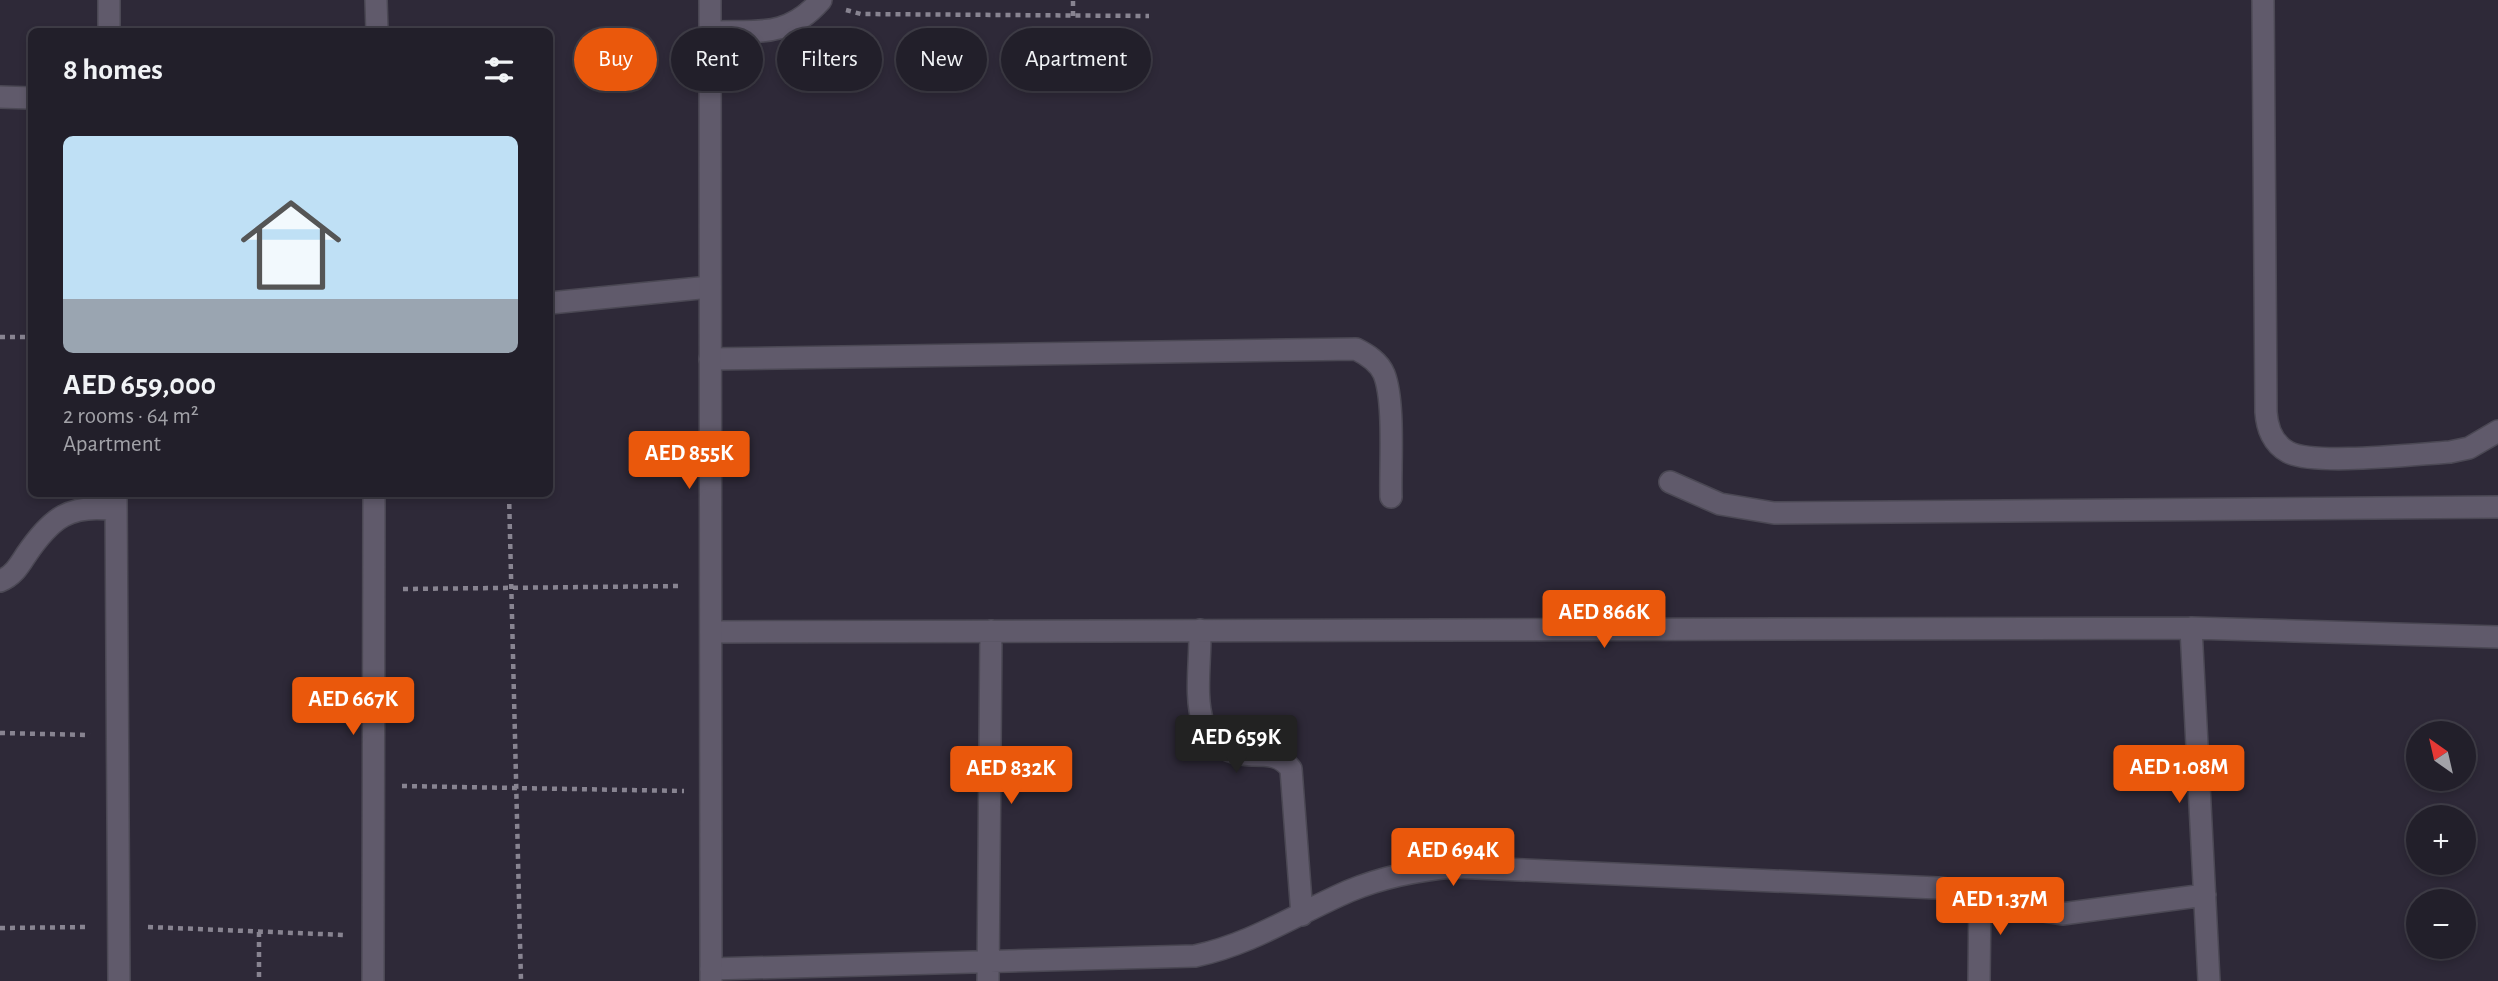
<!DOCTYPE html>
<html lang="en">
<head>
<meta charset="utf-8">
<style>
  body { margin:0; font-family:"Alegreya Sans",sans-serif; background:#2a2732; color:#f1f3f6; height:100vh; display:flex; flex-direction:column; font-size:26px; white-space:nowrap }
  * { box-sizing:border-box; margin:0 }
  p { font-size:23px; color:#a2a2a8 }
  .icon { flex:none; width:38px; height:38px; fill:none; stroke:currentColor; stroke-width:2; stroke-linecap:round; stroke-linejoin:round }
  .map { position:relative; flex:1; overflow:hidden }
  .sheet { position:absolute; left:28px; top:28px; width:525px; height:469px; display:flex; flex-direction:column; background:#221f2a; border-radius:10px; box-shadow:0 4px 10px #0003,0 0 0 2px #3f3d47 }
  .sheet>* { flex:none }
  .banner { position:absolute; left:574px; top:28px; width:665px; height:63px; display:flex; gap:14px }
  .needle { width:46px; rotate:326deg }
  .buttons { position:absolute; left:2406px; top:721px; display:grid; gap:14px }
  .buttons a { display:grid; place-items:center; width:70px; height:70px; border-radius:50%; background:#221f2a; box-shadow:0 4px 10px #0003,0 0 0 2px #3f3d47; font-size:35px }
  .price { position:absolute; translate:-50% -60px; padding:0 16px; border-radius:7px; background:#ea580c; color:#fff; font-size:23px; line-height:46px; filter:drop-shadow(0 2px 4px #0008) }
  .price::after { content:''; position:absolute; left:50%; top:42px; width:21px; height:16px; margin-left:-10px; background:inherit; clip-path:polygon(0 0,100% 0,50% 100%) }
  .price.active { background:#222; color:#fff }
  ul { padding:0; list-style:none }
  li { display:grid; align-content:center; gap:14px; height:371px; padding:0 35px }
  li span { display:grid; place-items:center; height:217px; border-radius:10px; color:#555 }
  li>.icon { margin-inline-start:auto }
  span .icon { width:126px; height:126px; fill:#fffc; stroke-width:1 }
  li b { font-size:30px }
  h2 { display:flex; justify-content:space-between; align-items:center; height:84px; padding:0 35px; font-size:30px }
  .chip { padding:0 24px; border-radius:32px; background:#221f2a; box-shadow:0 4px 10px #0003,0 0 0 2px #3f3d47; font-size:24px; line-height:63px }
  .chip.active { background:#ea580c; color:#fff }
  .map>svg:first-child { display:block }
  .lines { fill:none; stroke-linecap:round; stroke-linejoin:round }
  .service-casing { stroke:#4b4854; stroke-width:24 }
  .minor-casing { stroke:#4b4854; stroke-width:24 }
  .tertiary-casing { stroke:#4b4854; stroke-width:24 }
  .path { stroke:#888491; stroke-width:4.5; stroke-dasharray:5 5; stroke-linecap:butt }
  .service { stroke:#605a6b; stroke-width:21 }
  .minor { stroke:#605a6b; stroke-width:21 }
  .tertiary { stroke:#605a6b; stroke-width:21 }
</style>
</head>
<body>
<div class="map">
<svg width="2498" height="981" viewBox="0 0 2498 981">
  <rect width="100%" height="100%" fill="#2e2938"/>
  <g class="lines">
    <g class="service-casing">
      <path id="service" d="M2263 0 2266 412C2267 428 2273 444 2288 452 2314 466 2416 454 2450 452L2469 448 2498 431
        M710 32C757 30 787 39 821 0
        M710 359 1356 349C1368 355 1379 362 1384 374 1395 402 1390 465 1391 497
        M1670 482 1720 504 1774 513 2498 507"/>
    </g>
    <g class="minor-casing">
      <path id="minor" d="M109 0V32
        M376 0 377 32
        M0 97 32 98
        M550 303 710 287
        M116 494 119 981
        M0 581C13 576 19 566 26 555 51 518 70 503 116 510
        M2191 628 2209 981
        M1200 630C1201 682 1182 752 1252 755 1269 755 1281 755 1291 769L1302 915
        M711 632 2191 628 2498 637
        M711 969 1195 956C1252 944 1296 914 1349 891 1383 877 1417 870 1454 867L1938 888 1980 893 2020 907 2062 914 2205 895
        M373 981 374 494
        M988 981 991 631
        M1979 981 1980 893"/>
    </g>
    <g class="tertiary-casing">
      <path id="tertiary" d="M710 0 711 981"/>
    </g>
    <path class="path" d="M846 10 861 14 1149 16
      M1073 16V0
      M0 337H32
      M509 494 521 981
      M403 589 681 586
      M0 733 90 735
      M402 786 684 791
      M148 927 345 935
      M0 928 90 927
      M259 932V981"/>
    <use href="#service" class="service"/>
    <use href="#minor" class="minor"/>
    <use href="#tertiary" class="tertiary"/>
  </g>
</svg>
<div class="buttons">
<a><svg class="needle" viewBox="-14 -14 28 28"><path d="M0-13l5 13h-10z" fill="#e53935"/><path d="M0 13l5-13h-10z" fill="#a2a2a8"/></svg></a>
<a>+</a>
<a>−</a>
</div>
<b class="price" style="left:689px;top:491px">AED 855K</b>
<b class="price" style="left:1604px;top:650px">AED 866K</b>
<b class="price" style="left:353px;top:737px">AED 667K</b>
<b class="price active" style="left:1236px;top:775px">AED 659K</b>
<b class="price" style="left:2179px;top:805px">AED 1.08M</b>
<b class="price" style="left:1011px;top:806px">AED 832K</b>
<b class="price" style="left:1453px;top:888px">AED 694K</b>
<b class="price" style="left:2000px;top:937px">AED 1.37M</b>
<div class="banner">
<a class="chip active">Buy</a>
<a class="chip">Rent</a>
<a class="chip">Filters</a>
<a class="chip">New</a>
<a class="chip">Apartment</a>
</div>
<section class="sheet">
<h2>8 homes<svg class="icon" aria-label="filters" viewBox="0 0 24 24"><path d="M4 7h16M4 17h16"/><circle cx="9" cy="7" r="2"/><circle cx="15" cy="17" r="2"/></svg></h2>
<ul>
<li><span style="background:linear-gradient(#bfe0f5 75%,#9aa5b1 0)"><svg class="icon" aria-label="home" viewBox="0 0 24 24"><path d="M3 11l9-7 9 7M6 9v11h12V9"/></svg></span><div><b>AED 659,000</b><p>2 rooms · 64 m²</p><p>Apartment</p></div></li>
</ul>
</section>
</div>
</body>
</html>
